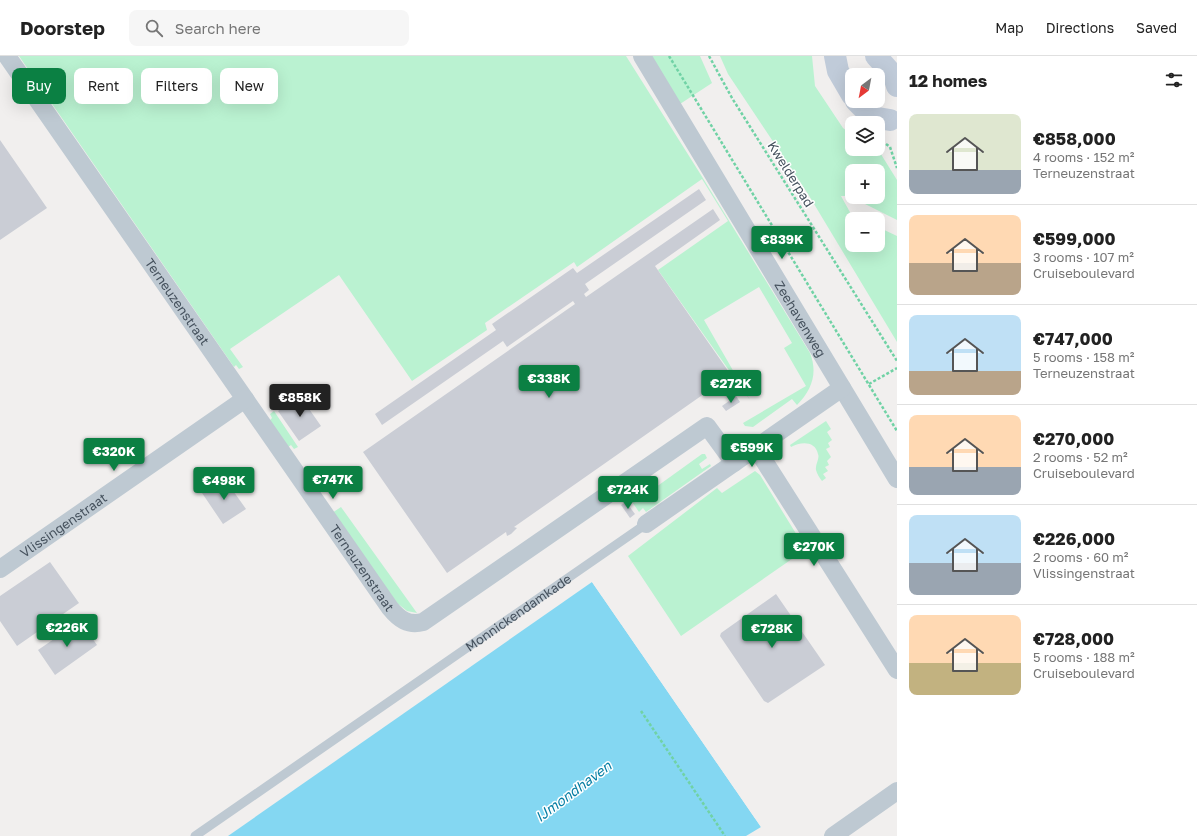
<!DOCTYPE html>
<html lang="en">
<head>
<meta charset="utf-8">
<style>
  body { margin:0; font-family:"Golos Text",sans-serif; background:#f6f6f6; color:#222; height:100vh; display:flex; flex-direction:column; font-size:15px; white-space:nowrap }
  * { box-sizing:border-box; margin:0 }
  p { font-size:13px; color:#767676 }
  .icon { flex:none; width:22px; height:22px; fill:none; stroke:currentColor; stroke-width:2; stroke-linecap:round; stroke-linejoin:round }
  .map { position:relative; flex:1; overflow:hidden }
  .panel { display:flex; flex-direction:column; background:#fff; width:300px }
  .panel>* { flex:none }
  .hud { position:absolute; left:12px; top:12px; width:380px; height:36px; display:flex; gap:8px }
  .needle { width:26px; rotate:212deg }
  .tools { position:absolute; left:845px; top:12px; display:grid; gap:8px }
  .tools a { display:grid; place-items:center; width:40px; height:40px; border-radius:8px; background:#fff; box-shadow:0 4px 16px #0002; font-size:20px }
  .price { position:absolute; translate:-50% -34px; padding:0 9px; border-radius:4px; background:#0b8043; color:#fff; font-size:13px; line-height:26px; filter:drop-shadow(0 1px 2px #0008) }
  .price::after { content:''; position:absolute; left:50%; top:24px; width:12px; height:9px; margin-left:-6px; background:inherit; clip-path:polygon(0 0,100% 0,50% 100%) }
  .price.selected { background:#222; color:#fff }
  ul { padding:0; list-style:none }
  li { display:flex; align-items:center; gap:12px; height:100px; padding:0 12px }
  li+li { border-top:1px solid #e0e0e0 }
  li span { display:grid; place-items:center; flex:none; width:112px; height:80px; border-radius:8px; color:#555 }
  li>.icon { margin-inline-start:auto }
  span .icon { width:48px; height:48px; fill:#fffc; stroke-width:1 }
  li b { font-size:17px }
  h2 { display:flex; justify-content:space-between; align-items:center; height:48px; padding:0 12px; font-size:17px }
  .pill { padding:0 14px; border-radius:8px; background:#fff; box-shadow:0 4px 16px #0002; font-size:14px; line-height:36px }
  .pill.selected { background:#0b8043; color:#fff }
  header { display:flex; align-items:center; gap:24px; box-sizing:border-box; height:56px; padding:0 20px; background:#fff; border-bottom:1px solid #e0e0e0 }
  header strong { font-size:19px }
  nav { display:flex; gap:22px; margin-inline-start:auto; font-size:14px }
  .search { width:280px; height:36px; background:#f6f6f6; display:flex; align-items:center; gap:10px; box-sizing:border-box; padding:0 14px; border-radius:8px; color:#767676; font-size:15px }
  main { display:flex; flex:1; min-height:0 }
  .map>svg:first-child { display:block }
  .green { fill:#baf2d1; fill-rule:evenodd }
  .water { fill:#84d7f2 }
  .pier { fill:#f1efee }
  .building { fill:#cacdd5 }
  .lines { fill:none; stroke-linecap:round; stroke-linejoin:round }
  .path { stroke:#70d2a5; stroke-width:2.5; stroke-dasharray:3 2; stroke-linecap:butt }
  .lane { stroke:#bec9d2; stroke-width:9 }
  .street { stroke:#bec9d2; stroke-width:18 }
  .secondary { stroke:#c0cbd9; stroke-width:22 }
  .labels { text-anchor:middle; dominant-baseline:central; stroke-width:3; stroke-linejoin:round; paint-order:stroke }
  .street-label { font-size:13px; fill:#45515d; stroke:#fff }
  .water-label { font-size:14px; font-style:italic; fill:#047da3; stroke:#fff }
</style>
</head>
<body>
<header>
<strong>Doorstep</strong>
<div class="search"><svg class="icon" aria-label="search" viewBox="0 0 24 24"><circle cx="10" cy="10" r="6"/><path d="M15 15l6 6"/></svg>Search here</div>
<nav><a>Map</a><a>Directions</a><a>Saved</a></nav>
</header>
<main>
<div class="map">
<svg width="897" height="780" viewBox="0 0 897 780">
  <rect width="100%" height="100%" fill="#f1efee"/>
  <path class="green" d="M19 0H626L701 119 810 297C818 317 812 334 797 349L792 343 753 371 745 370 743 367 806 330 784 292 792 287 759 231 704 264 750 344 658 214 728 165 702 123 577 211 574 206 485 267 487 274 412 325 339 219 230 293 243 311 239 313 236 309 234 311Z
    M647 0H700L712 27 680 48Z
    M720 0H812L815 30 843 72 852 79V93H876L879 95 897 124V164L849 140H841L851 158 862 163H852V189H878V171L897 180V286L808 138 728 18ZM852 115H878V141H852Z
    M274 355 298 391 294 393 291 389 287 392 269 365 272 362 270 358Z
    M826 365 831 373 827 376 832 384 828 387 830 391 826 393 831 401 827 405 829 409 825 411 828 415 823 418 826 422 822 425C819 421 817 418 816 414 815 408 820 403 818 398 815 384 800 386 791 391L790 389Z
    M702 398H705L707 402 699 408 702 413 710 408 711 410 646 456 643 452 639 456 626 437 614 445 613 444 630 433 638 444Z
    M755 415 760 419 803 489 802 496 681 580 628 500 717 432 722 437Z
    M341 451 417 557 407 555 397 547 332 457Z"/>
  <path class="water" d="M592 526 761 771 746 780H228Z"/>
  <path class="pier" d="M593 525 763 770 761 771 592 526Z"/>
  <path class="building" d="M0 84 47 152 0 184Z
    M699 133 706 144 585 228 589 234 584 238 586 241 713 153 720 164 655 210 731 319 514 471 517 472 511 478 507 480 506 476 447 517 363 396 575 248 573 245 507 291 503 285 382 369 375 358 496 274 492 268 573 212 577 217Z
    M300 340 321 370 299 385 278 355Z
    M736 340 740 346 726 355 722 350Z
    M224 422 246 453 223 468 202 437Z
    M626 446 635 458 630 462 621 449Z
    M50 506 79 547 17 590 0 565V540Z
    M776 538 825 609 768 647 764 645 720 580 721 577Z
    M80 565 97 589 55 619 38 594Z"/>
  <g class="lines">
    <path class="path" d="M669 0 897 375
      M709 0 732 42 897 305
      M878 82 890 91 897 112
      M869 328 897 312
      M641 655 725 780"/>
    <path class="lane" id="s1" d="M195 780 646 468"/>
    <g class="street">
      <path id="s2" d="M7 0 390 552C399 563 408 570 423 566L707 370 734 407"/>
      <path id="s3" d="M642 0 897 423"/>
      <path d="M756 392 897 614"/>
      <path d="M646 468 842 332"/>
      <path id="s4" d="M0 513 245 343"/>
      <path d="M833 780 897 735"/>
    </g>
    <path class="secondary" d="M835 0 838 15 852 39
      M876 0 894 20 897 30
      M856 45 872 61 890 64"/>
  </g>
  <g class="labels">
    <g class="street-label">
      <text transform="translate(791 118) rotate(58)">Kwelderpad</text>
      <text stroke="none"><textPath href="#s2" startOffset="299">Terneuzenstraat</textPath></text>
      <text stroke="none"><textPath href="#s3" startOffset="307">Zeehavenweg</textPath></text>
      <text stroke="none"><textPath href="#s4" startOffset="77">Vlissingenstraat</textPath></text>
      <text stroke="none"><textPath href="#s2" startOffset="623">Terneuzenstraat</textPath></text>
      <text stroke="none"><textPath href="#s1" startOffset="393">Monnickendamkade</textPath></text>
    </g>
    <g class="water-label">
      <text transform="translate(573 735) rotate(-37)">IJmondhaven</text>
    </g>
  </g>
</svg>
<div class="tools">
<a><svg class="needle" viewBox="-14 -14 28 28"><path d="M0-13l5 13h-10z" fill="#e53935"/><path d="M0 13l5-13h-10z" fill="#767676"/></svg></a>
<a><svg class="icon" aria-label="layers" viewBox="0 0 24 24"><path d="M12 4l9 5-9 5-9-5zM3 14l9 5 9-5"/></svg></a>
<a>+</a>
<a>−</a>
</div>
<b class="price" style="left:782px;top:204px">€839K</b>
<b class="price" style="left:549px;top:343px">€338K</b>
<b class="price" style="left:731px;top:348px">€272K</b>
<b class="price selected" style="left:300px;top:362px">€858K</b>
<b class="price" style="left:752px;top:412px">€599K</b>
<b class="price" style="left:114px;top:416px">€320K</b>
<b class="price" style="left:333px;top:444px">€747K</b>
<b class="price" style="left:224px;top:445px">€498K</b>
<b class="price" style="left:628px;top:454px">€724K</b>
<b class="price" style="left:814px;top:511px">€270K</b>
<b class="price" style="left:67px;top:592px">€226K</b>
<b class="price" style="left:772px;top:593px">€728K</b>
<div class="hud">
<a class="pill selected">Buy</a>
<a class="pill">Rent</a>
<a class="pill">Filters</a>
<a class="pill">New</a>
</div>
</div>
<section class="panel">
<h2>12 homes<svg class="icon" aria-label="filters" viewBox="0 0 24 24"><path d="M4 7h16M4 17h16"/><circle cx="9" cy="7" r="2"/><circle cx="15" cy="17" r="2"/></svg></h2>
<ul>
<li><span style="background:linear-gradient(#dfe7d0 70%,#9aa5b1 0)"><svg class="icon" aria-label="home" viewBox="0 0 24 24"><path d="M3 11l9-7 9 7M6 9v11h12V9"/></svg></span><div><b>€858,000</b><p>4 rooms · 152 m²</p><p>Terneuzenstraat</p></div></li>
<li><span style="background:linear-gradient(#ffd9b3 60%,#b9a48a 0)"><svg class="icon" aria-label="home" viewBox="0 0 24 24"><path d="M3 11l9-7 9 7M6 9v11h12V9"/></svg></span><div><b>€599,000</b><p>3 rooms · 107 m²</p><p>Cruiseboulevard</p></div></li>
<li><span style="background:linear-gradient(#bfe0f5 70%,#b9a48a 0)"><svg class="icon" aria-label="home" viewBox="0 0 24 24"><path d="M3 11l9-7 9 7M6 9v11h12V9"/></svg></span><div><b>€747,000</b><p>5 rooms · 158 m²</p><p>Terneuzenstraat</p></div></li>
<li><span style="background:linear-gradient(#ffd9b3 65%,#9aa5b1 0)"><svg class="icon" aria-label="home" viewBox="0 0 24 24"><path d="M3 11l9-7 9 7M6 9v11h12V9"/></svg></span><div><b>€270,000</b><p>2 rooms · 52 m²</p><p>Cruiseboulevard</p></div></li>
<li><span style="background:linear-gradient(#bfe0f5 60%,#9aa5b1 0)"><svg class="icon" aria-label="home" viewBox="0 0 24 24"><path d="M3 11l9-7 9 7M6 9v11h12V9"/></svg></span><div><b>€226,000</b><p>2 rooms · 60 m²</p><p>Vlissingenstraat</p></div></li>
<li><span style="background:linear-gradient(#ffd9b3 60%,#c2b280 0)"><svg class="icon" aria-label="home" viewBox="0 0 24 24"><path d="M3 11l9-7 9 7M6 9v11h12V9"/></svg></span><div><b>€728,000</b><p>5 rooms · 188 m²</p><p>Cruiseboulevard</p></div></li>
</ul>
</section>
</main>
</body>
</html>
